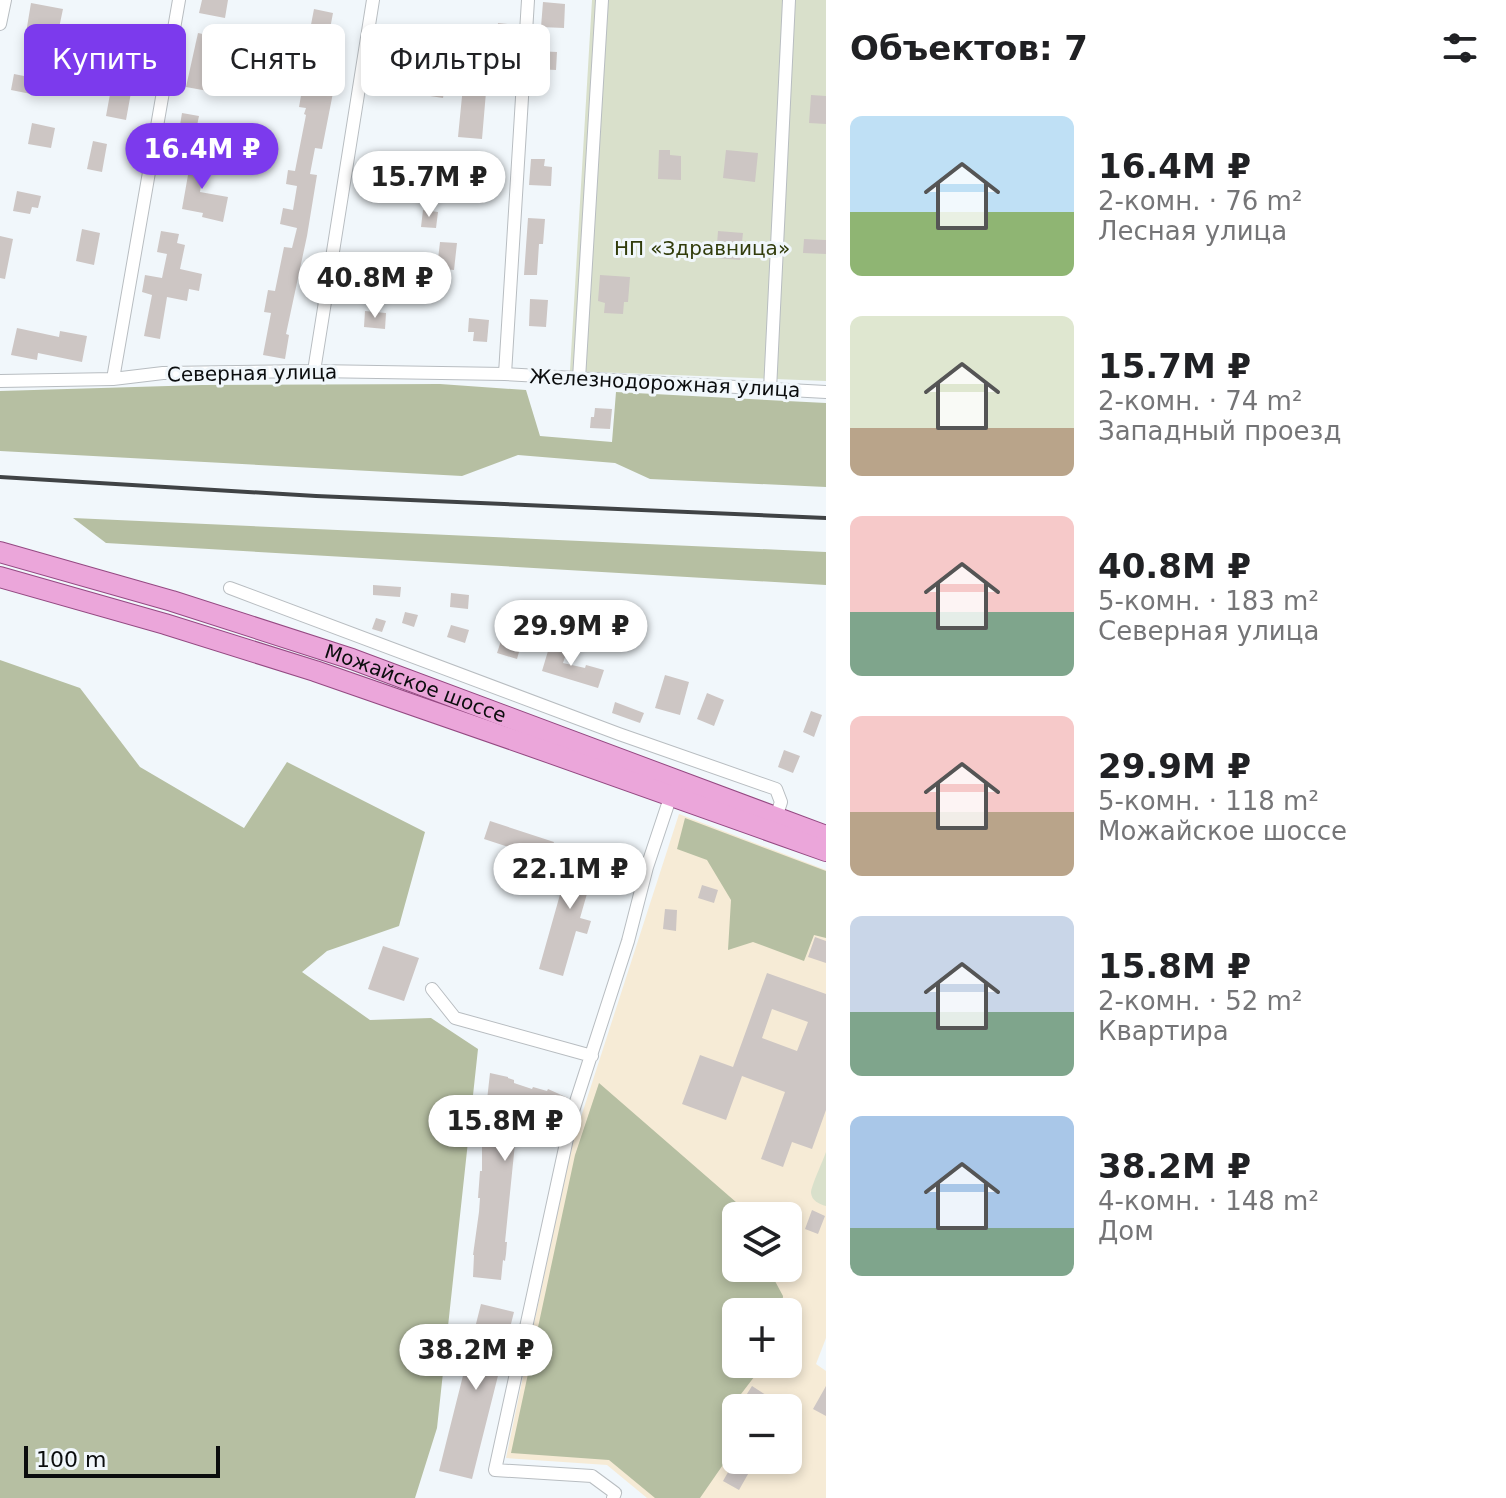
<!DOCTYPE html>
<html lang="ru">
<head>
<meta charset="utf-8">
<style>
  body { margin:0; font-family:"DejaVu Sans",sans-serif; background:#f6f6f6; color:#202124; height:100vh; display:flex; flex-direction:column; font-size:30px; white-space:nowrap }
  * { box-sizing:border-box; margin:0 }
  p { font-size:26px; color:#757577 }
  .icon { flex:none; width:44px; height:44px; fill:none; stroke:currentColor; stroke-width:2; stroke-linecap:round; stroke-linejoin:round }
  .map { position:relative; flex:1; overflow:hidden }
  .sheet { display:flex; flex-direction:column; background:#fff; width:680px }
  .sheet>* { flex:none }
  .banner { position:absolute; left:24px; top:24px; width:682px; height:72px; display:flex; gap:16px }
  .controls { position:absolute; left:722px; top:1202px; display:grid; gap:16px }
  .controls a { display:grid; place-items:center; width:80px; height:80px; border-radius:12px; background:#fff; box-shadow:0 4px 12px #0003; font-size:40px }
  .scale { position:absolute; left:24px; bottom:20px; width:196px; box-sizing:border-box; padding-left:8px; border:4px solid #0b0d0e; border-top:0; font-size:22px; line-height:28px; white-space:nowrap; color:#0b0d0e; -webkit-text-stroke:6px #f1f7fb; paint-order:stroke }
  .price { position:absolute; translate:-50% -68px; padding:0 18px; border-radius:28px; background:#fff; color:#222; font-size:26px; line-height:52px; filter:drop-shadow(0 2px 4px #0008) }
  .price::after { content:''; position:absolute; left:50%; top:48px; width:24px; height:18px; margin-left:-12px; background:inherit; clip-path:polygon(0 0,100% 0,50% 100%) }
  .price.active { background:#7c3aed; color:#fff }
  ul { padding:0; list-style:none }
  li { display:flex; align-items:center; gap:24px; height:200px; padding:0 24px }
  li span { display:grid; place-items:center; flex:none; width:224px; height:160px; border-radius:12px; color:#555 }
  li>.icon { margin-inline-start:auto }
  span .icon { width:96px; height:96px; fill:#fffc; stroke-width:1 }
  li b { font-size:34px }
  h2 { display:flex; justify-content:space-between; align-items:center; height:96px; padding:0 24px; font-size:34px }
  .chip { padding:0 28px; border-radius:12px; background:#fff; box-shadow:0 4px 12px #0003; font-size:28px; line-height:72px }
  .chip.active { background:#7c3aed; color:#fff }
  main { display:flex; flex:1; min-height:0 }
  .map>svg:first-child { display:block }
  .medical { fill:#f6ebd6; fill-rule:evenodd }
  .green { fill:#d9e0cb }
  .forest { fill:#b6bfa2 }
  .building { fill:#cdc6c4; fill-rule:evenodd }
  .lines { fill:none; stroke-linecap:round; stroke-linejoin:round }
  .minor-casing { stroke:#b8bdc1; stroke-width:14 }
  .primary-casing { stroke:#944982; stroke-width:22 }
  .minor { stroke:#fff; stroke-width:12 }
  .primary { stroke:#eba6da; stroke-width:20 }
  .rail { stroke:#404345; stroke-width:4 }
  .labels { text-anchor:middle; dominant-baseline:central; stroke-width:6; stroke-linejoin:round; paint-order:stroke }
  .park-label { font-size:20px; fill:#313c0b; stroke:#f1f7fb }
  .street-label { font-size:20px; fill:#0b0d0e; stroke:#f1f7fb }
</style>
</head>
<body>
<main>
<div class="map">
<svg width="826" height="1498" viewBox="0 0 826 1498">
  <rect width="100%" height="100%" fill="#f1f7fb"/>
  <path class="medical" d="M679 814 826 870V1338L816 1364 826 1371V1498H647L607 1465 506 1458 570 1151ZM736 1216H788V1268H736ZM736 1312H788V1364H736ZM736 1408H788V1460H736Z"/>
  <path class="green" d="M592 0H826V381L570 371Z
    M826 1152V1206C819 1204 812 1201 811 1193 811 1186 823 1161 826 1152Z"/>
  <path class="forest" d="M440 384 526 390 540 436 612 442 616 392 826 403V487L650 479 615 463 518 455 462 476 0 451V391L202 385Z
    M73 518 826 552V585L106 543Z
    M0 660 80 688 140 767 244 828 287 762 425 832 399 926 327 951 302 972 370 1020 431 1018 478 1049 437 1428 415 1498H0Z
    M685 818 826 871V938L814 935 804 961 753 942 728 950 731 900 707 860 677 849Z
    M599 1083 752 1216H736V1268H768L783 1296 782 1312H736V1364H764L738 1398 753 1408H736V1446L700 1498H655L609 1460 511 1453 575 1155Z"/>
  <path class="building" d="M202 0H228L225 18 199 13Z
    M543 2 565 4 564 28 541 27Z
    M31 3 63 9 59 28 51 27 48 38 26 33Z
    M314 9 333 13 325 55 340 57 322 149 315 148 310 174 317 175 307 236 286 334 289 335 285 359 263 355 271 313 264 312 268 290 275 291 284 247 292 248 297 228 280 224 283 208 293 210 297 186 286 184 288 170 295 171 306 115 304 114 306 108 299 107 302 90 308 91 315 36 309 35Z
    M498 23 517 25 516 43 496 41Z
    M127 27 148 31 144 54 123 51Z
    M198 33 222 38 215 73 220 74 218 87 209 86 208 91 186 87Z
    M536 51 557 52 556 70 535 69Z
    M401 71 446 78 443 98 398 91Z
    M14 74 34 78 31 94 11 90Z
    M464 76 491 79 490 92H486L482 139 458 137Z
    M112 83 132 87 126 120 106 116Z
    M811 95 826 96V124L809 123Z
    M182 113 199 116 194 140 178 137Z
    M32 123 55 128 51 148 28 144Z
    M93 141 107 144 102 172 87 169Z
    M190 150 207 154 200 192 228 197 223 222 202 217 203 213 182 209 188 175 185 174Z
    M659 150H670V155L681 156V180L658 179Z
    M726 150 758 153 755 182 723 178Z
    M531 159H545L544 166 552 167 551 186 529 185Z
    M464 182 485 184 483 203 462 201Z
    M17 191 41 196 38 208 32 207 30 214 13 211Z
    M423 210 438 212 436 228 421 227Z
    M528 218 545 219 543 244H539L537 275H524Z
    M82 229 100 233 94 265 76 261Z
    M161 231 179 234 177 243 185 245 180 269 202 274 199 291 189 289 187 301 167 297 160 339 144 336 152 295 142 292 145 275 162 278 167 254 157 252Z
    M718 231 743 233 740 260 716 258Z
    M0 236 13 239 5 279 0 278Z
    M804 239 826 240V254L803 253Z
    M440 242 457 243 454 270 437 268Z
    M364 256 378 257 376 281 362 280Z
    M600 275 630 277 628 302H624L623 314 604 313 605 303 598 301Z
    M530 299 548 300 546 327 529 326Z
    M365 311 386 313 385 329 364 327Z
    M469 318 489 320 487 342 473 341 474 332H468Z
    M17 328 59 337 60 331 87 336 82 362 38 353 37 360 11 355Z
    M595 408 612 409 610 429 590 428 591 417H594Z
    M373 585 401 587 400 597 373 595Z
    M451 593 469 595 468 609 450 607Z
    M405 612 418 615 414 627 402 623Z
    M376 618 386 621 382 632 372 629Z
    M451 625 469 630 465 643 447 637Z
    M504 632 523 638 517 659 497 653Z
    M557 641 569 645 563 663 585 668 586 665 604 670 598 688 542 671 548 651 554 652Z
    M665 675 689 682 680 715 655 708Z
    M707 693 724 700 714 726 697 719Z
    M615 702 644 713 640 723 612 713Z
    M811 711 822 715 814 737 803 732Z
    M784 750 800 756 793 773 778 767Z
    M490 821 554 842 548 860 484 839Z
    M574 845 599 852 580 918 591 921 587 934 576 931 563 976 539 969Z
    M702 885 718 890 714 903 698 898Z
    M665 909 677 910 676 931 663 929Z
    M815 937 826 941V963L808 957Z
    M383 946 419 958 404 1001 368 989Z
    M767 973 826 994V1110L812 1149 792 1142 783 1167 761 1159 785 1092 742 1076 726 1120 682 1104 700 1055 733 1067ZM772 1009 808 1022 797 1051 762 1038Z
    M490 1073 508 1077V1078L514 1080V1083L532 1089 533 1087 547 1091 548 1089 568 1098 561 1126 551 1123 550 1125 518 1114 505 1242H507L506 1254 505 1261 503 1260 501 1280 473 1277 474 1255H473L479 1212 480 1198H478L480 1171H482V1145Z
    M812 1210 825 1216 818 1234 805 1229Z
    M481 1304 514 1312 472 1479 439 1471Z
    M752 1386 766 1395 759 1406 745 1397Z
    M826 1386V1416L813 1409Z
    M735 1460H756L739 1490 723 1481Z"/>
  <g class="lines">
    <g class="minor-casing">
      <path id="minor" d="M0 24 5 0
        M314 371 373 0
        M505 374 528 0
        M113 379 179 0
        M579 379 602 0
        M0 381 113 379 163 373 314 371 505 374 826 392
        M770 390 789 0
        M230 588 619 734 776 789 781 802 776 817
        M432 989 455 1018 592 1056
        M613 1498 615 1493 592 1476 495 1470 573 1111 628 941 647 867 671 795"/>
    </g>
    <g class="primary-casing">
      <g id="primary">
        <path id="s1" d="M0 552 172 601 352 659 826 836"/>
        <path d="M0 577 165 624 315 671 528 745 826 851"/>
      </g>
    </g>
    <use href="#minor" class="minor"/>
    <use href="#primary" class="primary"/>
    <path class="rail" d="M0 477 316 496 826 518"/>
  </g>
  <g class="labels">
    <g class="park-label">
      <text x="702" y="248">НП «Здравница»</text>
    </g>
    <g class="street-label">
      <text transform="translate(252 373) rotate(-1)">Северная улица</text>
      <text transform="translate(665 383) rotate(3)">Железнодорожная улица</text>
      <text stroke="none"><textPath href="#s1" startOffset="436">Можайское шоссе</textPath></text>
    </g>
  </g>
</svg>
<div class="controls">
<a><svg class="icon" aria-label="layers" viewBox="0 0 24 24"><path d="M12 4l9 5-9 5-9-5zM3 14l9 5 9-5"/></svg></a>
<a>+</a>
<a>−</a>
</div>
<div class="scale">100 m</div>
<b class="price active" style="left:202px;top:191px">16.4M ₽</b>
<b class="price" style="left:429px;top:219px">15.7M ₽</b>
<b class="price" style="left:375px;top:320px">40.8M ₽</b>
<b class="price" style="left:571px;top:668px">29.9M ₽</b>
<b class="price" style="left:570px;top:911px">22.1M ₽</b>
<b class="price" style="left:505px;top:1163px">15.8M ₽</b>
<b class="price" style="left:476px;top:1392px">38.2M ₽</b>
<div class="banner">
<a class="chip active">Купить</a>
<a class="chip">Снять</a>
<a class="chip">Фильтры</a>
</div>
</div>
<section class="sheet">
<h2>Объектов: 7<svg class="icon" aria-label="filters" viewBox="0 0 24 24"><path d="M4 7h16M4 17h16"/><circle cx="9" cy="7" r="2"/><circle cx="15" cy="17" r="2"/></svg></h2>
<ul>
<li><span style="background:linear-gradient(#bfe0f5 60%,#8fb573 0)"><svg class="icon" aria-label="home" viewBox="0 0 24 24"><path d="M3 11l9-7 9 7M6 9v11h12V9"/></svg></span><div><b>16.4M ₽</b><p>2-комн. · 76 m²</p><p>Лесная улица</p></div></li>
<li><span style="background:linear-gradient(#dfe7d0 70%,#b9a48a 0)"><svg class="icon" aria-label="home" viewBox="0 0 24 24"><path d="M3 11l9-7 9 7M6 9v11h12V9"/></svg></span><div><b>15.7M ₽</b><p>2-комн. · 74 m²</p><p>Западный проезд</p></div></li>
<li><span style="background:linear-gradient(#f6c9c9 60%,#7fa58c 0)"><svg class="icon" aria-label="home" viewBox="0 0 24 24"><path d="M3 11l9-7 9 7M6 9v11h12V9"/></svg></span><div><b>40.8M ₽</b><p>5-комн. · 183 m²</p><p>Северная улица</p></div></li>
<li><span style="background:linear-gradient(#f6c9c9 60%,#b9a48a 0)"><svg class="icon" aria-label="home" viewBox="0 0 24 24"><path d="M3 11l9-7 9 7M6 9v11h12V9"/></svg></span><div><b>29.9M ₽</b><p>5-комн. · 118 m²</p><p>Можайское шоссе</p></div></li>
<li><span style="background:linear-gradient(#c9d6e8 60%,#7fa58c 0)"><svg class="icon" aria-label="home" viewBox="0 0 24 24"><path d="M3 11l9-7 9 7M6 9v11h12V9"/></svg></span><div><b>15.8M ₽</b><p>2-комн. · 52 m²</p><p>Квартира</p></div></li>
<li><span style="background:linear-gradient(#a9c7e8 70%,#7fa58c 0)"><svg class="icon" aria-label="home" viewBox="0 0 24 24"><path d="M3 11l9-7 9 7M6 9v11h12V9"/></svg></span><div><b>38.2M ₽</b><p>4-комн. · 148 m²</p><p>Дом</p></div></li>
</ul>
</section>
</main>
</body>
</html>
